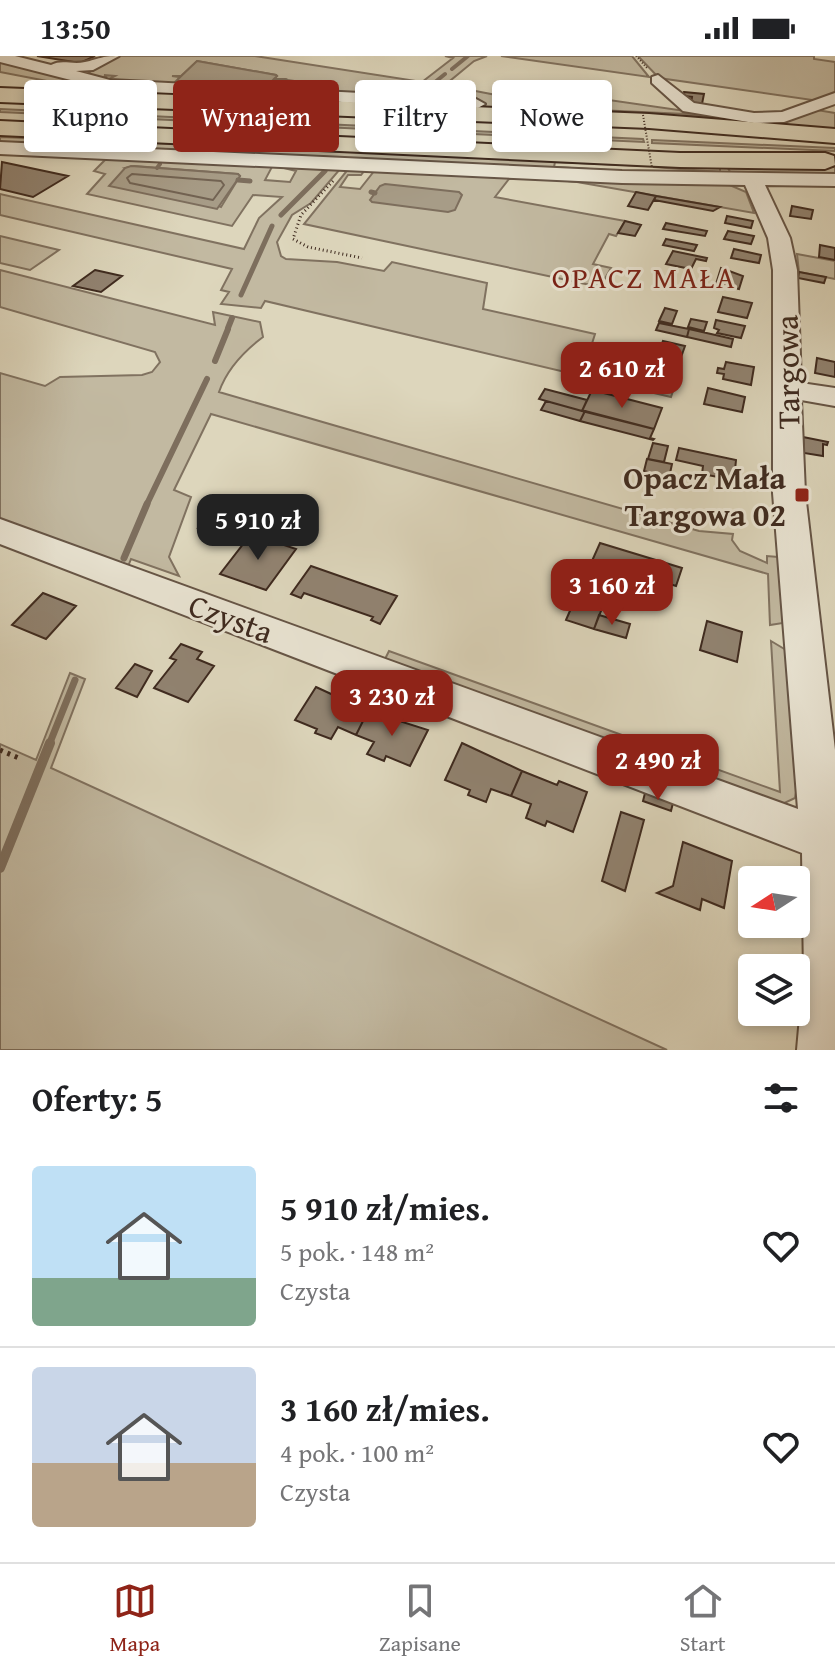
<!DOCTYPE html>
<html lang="pl">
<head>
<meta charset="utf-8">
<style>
  body { margin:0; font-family:"Gentium Book Plus",serif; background:#f2f2f2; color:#202124; height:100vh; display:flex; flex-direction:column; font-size:30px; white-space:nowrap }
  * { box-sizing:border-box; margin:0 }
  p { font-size:26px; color:#757577 }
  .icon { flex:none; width:44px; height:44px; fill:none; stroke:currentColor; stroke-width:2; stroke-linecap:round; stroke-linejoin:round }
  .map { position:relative; height:994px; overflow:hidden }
  .side { display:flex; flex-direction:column; background:#fff; flex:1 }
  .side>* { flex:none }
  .hud { position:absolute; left:24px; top:24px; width:788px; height:72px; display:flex; gap:16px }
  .needle { width:52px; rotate:258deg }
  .fabs { position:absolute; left:738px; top:810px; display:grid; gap:16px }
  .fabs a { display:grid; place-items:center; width:72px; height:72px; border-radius:8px; background:#fff; box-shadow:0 4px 12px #0003; font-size:40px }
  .price { position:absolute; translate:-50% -68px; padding:0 18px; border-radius:16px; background:#8f2418; color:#fff; font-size:26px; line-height:52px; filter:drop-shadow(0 2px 4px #0008) }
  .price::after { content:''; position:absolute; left:50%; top:48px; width:24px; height:18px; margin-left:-12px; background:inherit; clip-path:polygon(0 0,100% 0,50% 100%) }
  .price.active { background:#222; color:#fff }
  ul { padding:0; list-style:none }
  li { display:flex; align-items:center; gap:24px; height:200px; padding:0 32px }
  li+li { border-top:2px solid #e0e0e0 }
  li span { display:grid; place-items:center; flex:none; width:224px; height:160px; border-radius:8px; color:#555 }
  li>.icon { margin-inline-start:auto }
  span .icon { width:96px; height:96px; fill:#fffc; stroke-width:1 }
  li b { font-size:34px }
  h2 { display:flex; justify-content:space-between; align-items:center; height:96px; padding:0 32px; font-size:34px }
  .pill { padding:0 28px; border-radius:8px; background:#fff; box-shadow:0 4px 12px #0003; font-size:28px; line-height:72px }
  .pill.active { background:#8f2418; color:#fff }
  .status { display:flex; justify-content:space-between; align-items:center; height:56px; padding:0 40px; background:#fff; direction:ltr }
  .status svg { height:22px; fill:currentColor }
  .menu { display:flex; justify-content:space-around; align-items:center; height:112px; border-top:2px solid #e0e0e0; background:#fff; font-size:22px; color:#757577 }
  .menu a { display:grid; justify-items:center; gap:4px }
  .menu .active { color:#8f2418 }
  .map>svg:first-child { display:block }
  .green { fill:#c2b9a1; stroke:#807260; stroke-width:2; fill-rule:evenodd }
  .water { fill:#a79c87; stroke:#7d6e5d; stroke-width:2 }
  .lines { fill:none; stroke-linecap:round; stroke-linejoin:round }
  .shore { stroke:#726353; stroke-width:2 }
  .stream-far4 { stroke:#7d6e5d; stroke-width:4 }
  .stream-far3 { stroke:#7d6e5d; stroke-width:5 }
  .stream-far2 { stroke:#7d6e5d; stroke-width:6 }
  .stream-far1 { stroke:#7d6e5d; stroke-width:7 }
  .stream { stroke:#7d6e5d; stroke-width:10 }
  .building { fill:#918371; stroke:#3e2a1f; stroke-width:2 }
  .minor-casing { stroke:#665546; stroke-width:4 }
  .highway-casing { stroke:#3e2a1f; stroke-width:4 }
  .path-far2 { stroke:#3e2a1f; stroke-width:2; stroke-dasharray:1 2; stroke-linecap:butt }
  .path-far1 { stroke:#3e2a1f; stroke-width:3; stroke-dasharray:1 3; stroke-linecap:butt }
  .path { stroke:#3e2a1f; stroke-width:5; stroke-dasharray:3 5; stroke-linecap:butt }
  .minor { fill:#e9e4d3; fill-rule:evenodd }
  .highway { fill:#ddd6bc; fill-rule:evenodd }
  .path-bridge { stroke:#3e2a1f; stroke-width:2; stroke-dasharray:1 2; stroke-linecap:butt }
  .poi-dot { fill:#8f2418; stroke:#e9e4d3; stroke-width:3 }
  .labels { text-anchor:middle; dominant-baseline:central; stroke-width:6; stroke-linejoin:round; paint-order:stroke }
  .far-quarter-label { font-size:30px; letter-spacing:2px; fill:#7a1f14; stroke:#e9e4d3 }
  .street-label { font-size:32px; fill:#3e2a1f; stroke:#e9e4d3 }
  .poi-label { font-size:32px; font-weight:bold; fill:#3e2a1f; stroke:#e9e4d3; text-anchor:end }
</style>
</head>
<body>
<div class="status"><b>13:50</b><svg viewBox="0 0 49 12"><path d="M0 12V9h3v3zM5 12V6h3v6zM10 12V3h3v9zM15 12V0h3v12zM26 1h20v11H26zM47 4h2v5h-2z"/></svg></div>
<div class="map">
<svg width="835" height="994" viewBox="0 0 835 994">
  <rect width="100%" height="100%" fill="#ddd6bc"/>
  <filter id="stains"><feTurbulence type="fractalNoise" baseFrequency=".0025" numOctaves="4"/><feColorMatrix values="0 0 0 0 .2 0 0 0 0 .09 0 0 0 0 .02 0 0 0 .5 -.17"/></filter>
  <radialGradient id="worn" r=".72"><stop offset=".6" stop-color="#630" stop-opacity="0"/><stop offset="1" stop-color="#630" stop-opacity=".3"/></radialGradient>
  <path class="green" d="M2 0H15L73 16 88 14 116 0H255L422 26 453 2 445 0H487L474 5 445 29C480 35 582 60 609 44L685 55 682 50 730 60 555 52 556 56 640 60V63L185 41 73 30 0 16V3L74 24 115 31 305 39 414 49 478 47 468 43 457 46 421 47 289 36 305 34 309 27 288 24 281 35 118 28 103 26 115 20 104 19 107 20 96 25 82 22 90 16 88 14 68 19ZM197 5 276 19 277 20 268 29 177 26 179 21 172 20H181Z
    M501 0H632L649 21Z
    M638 0H814V3L835 6V38L819 45 659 22Z
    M0 53 643 83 644 86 0 56Z
    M817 54 835 57V77L686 59C733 61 773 71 817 54Z
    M0 81 647 106V110L555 106 554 111 714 120 0 89Z
    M652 84 835 92V95L652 87Z
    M117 101 273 109 265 124 290 126 296 115 280 111 341 112 311 147 292 159 277 186 281 200 286 203 337 206 384 215 392 206 487 227 483 253 595 278 589 297 678 319 671 341 265 245 261 252 221 248 229 236 221 234 232 213 0 159V138L244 193 259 162 282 141 253 139 232 170 87 138 105 118 94 115 105 104ZM134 110 238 118 240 120 221 151 125 112Z
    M654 106 835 111V121L731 118 728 112H720V116L654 111Z
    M349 112 365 114 361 119H348L340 131 360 133 375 114 526 121 509 123 495 141 625 165 616 180 609 178 593 208 611 212 600 231 304 168Z
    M538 122 725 127 746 136 754 157 577 126Z
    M0 180 59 194 30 214 0 207Z
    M797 198 835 205V223L799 216Z
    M0 214 215 269 213 256 260 266 263 281C243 296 227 313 219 336L699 475 733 478 732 484 740 495 767 507V500L778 501 783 567 770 569 768 518 211 358 174 434 191 441 169 501 179 520 131 503 127 513 0 466V317L45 330 60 321 142 319 152 316 160 306 155 296 0 251Z
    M771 585 786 594 797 731 795 742 776 751 382 609 389 595 780 736Z
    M70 617 85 623 51 712 667 994H0V688L36 704Z"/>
  <path class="water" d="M197 5 276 19 277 20 268 29 176 25Z
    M131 110 238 118 240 120 217 153 109 130 125 112Z
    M385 128 459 136 462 139 455 154 448 156 372 146 370 144 380 130Z"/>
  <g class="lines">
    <path class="shore" d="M132 118 221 125 224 129 213 144 130 127 127 122Z"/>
    <path class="stream-far4" d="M452 13 468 0
      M275 24H286
      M429 31 445 18
      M157 112 160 108"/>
    <path class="stream-far3" d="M238 124 250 125
      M371 136 375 137
      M281 159 325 115
      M241 239 272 170"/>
    <path class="stream-far2" d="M228 272 232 262
      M215 305 228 273
      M146 450 207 323"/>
    <path class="stream-far1" d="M124 502 147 448
      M49 689 75 624"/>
    <path class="stream" d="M0 812 50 687"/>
  </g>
  <path class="building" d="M37 0H95L80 7Z
    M684 36 704 38 702 48 691 47 692 41 683 40Z
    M2 106 68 120 33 141 0 133Z
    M636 136 656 140 648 154 628 150Z
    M656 140 720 151 713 155 654 144Z
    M792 150 813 154 811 163 790 160Z
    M727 160 753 165 751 172 725 167Z
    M625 165 641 169 635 180 618 177Z
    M666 167 707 175 705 180 663 173Z
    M728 175 754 180 751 188 724 183Z
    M666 183 697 189 694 195 663 189Z
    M820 189 835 192V204L819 201Z
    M734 193 761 199 759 207 731 202Z
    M673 195 707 202 706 205 696 203 691 213 666 208Z
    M721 212 743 220 739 233 716 228Z
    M95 214 122 220 101 236 73 230Z
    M799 216 826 221 824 227 798 222Z
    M723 241 752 247 747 262 718 256Z
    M665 252 677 255 672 268 659 265Z
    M691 263 707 266 704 275 688 271Z
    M716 264 745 270 741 282 717 277 719 274 714 272Z
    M659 267 689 273 687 281 656 274Z
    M689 273 733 283 731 291 687 281Z
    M663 285 685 290 675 318 652 313Z
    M817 302 835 306V321L815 317Z
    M726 306 754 311 751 329 723 323 724 318 717 317 718 312 724 313Z
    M708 332 745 341 742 356 704 348Z
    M545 333 587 344 582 355 539 343Z
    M592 334 662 352 654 373 582 355Z
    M546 345 582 355H585L580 365 541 354Z
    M585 355 654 373 650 382 654 383 653 384 580 365Z
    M803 381 828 386 827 389 823 388V400L804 397Z
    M653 387 668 390 664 406 648 403Z
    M679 392 736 404 734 424 702 418 703 410 676 404Z
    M647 403 672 408 669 422 644 415Z
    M203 453 248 468 237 482 221 477 219 479 198 472 203 466 199 464Z
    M251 478 296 493 266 534 220 518Z
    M600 487 682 512 676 530 620 512 606 542 579 534Z
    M311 510 397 540 380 568 371 564 373 561 304 537 301 542 291 538Z
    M579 534 606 542 594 573 566 564Z
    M43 537 76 550 46 583 12 569Z
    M599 559 630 568 626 582 594 573Z
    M707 565 742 576 737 606 700 594Z
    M181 588 202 596 197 603 214 610 188 646 154 632 176 604 170 602Z
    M135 608 152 615 137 641 116 632Z
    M316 631 368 655 356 679 338 671 331 683 315 677 317 673 295 664Z
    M368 655 428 674 410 710 386 700 384 705 367 698 374 686 356 679Z
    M462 687 522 715 511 740 491 733 486 746 468 739 470 734 445 724Z
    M522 715 557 729 559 725 587 736 573 776 547 765 545 770 526 762 531 748 511 740Z
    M645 737 673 747 671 755 643 745Z
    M621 756 644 764 625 835 602 825Z
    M683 786 732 805 724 852 702 843 700 854 657 837 673 830Z"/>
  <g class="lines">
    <g class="minor-casing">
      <path id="minor" d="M0 0H15L51 9C62 3 72 9 85 6 99 3 101 0 119 0L93 14 76 15 110 24 476 43 485 48 476 53 410 52 319 44 110 34 0 6Z
        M658 19 694 47 754 57 782 56 835 37V48L784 66 754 67 683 55 652 27V21Z
        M0 86 622 115 835 118V130L765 129 790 182 797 214 801 327 835 332V350L801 344 805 437 835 694V994H797L804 916 802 797 0 488V463L798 753 773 437V214L768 182 745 129 622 127 0 98Z"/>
    </g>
    <g class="highway-casing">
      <path id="highway" d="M0 32 649 58 835 73V87L649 72 0 46Z
        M0 65 680 97H825L834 100 835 109 825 113 680 111 0 79Z"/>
    </g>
    <path class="path-far2" d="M636 0 648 13"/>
    <path class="path-far1" d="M333 125 301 159 293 183 308 191 362 202"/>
    <path class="path" d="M0 694 21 703"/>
    <use href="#minor" class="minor"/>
    <use href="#highway" class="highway"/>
    <path class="path-bridge" d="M643 59 652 112"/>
  </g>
  <rect class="poi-dot" x="794" y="431" width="16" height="16" rx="4"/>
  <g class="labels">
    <g class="far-quarter-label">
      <text x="644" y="221">OPACZ MAŁA</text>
    </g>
    <g class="street-label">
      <text transform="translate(787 316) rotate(-91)">Targowa</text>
      <text transform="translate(231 562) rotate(20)">Czysta</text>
    </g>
    <g class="poi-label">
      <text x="786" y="421">Opacz Mała<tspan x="786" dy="37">Targowa 02</tspan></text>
    </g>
  </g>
  <rect width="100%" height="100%" filter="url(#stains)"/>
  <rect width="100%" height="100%" fill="url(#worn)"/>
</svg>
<div class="fabs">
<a><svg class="needle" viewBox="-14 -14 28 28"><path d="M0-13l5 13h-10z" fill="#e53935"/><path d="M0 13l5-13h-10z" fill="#757577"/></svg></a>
<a><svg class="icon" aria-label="layers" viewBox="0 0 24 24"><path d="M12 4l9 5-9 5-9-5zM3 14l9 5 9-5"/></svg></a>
</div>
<b class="price" style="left:622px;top:354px">2 610 zł</b>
<b class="price active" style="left:258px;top:506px">5 910 zł</b>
<b class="price" style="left:612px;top:571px">3 160 zł</b>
<b class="price" style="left:392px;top:682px">3 230 zł</b>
<b class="price" style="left:658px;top:746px">2 490 zł</b>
<div class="hud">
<a class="pill">Kupno</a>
<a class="pill active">Wynajem</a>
<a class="pill">Filtry</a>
<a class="pill">Nowe</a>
</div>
</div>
<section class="side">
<h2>Oferty: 5<svg class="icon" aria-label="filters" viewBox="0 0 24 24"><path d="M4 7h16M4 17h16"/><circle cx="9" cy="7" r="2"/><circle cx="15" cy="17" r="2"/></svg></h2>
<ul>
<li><span style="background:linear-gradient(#bfe0f5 70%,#7fa58c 0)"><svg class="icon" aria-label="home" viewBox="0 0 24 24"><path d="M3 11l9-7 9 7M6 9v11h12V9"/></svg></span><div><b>5 910 zł/mies.</b><p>5 pok. · 148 m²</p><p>Czysta</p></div><svg class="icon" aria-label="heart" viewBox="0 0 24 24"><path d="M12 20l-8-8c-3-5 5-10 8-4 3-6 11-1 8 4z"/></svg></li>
<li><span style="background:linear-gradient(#c9d6e8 60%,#b9a48a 0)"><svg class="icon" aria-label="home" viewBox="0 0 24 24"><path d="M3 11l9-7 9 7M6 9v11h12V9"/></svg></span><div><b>3 160 zł/mies.</b><p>4 pok. · 100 m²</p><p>Czysta</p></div><svg class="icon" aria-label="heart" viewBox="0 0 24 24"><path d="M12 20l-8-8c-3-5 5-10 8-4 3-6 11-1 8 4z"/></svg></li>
</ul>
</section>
<nav class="menu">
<a class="active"><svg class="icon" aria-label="map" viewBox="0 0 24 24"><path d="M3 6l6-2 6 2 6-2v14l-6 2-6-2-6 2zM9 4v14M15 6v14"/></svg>Mapa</a>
<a><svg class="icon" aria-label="saved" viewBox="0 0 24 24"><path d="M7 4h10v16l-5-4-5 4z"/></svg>Zapisane</a>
<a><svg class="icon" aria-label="home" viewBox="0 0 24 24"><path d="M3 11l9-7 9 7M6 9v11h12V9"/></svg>Start</a>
</nav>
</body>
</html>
